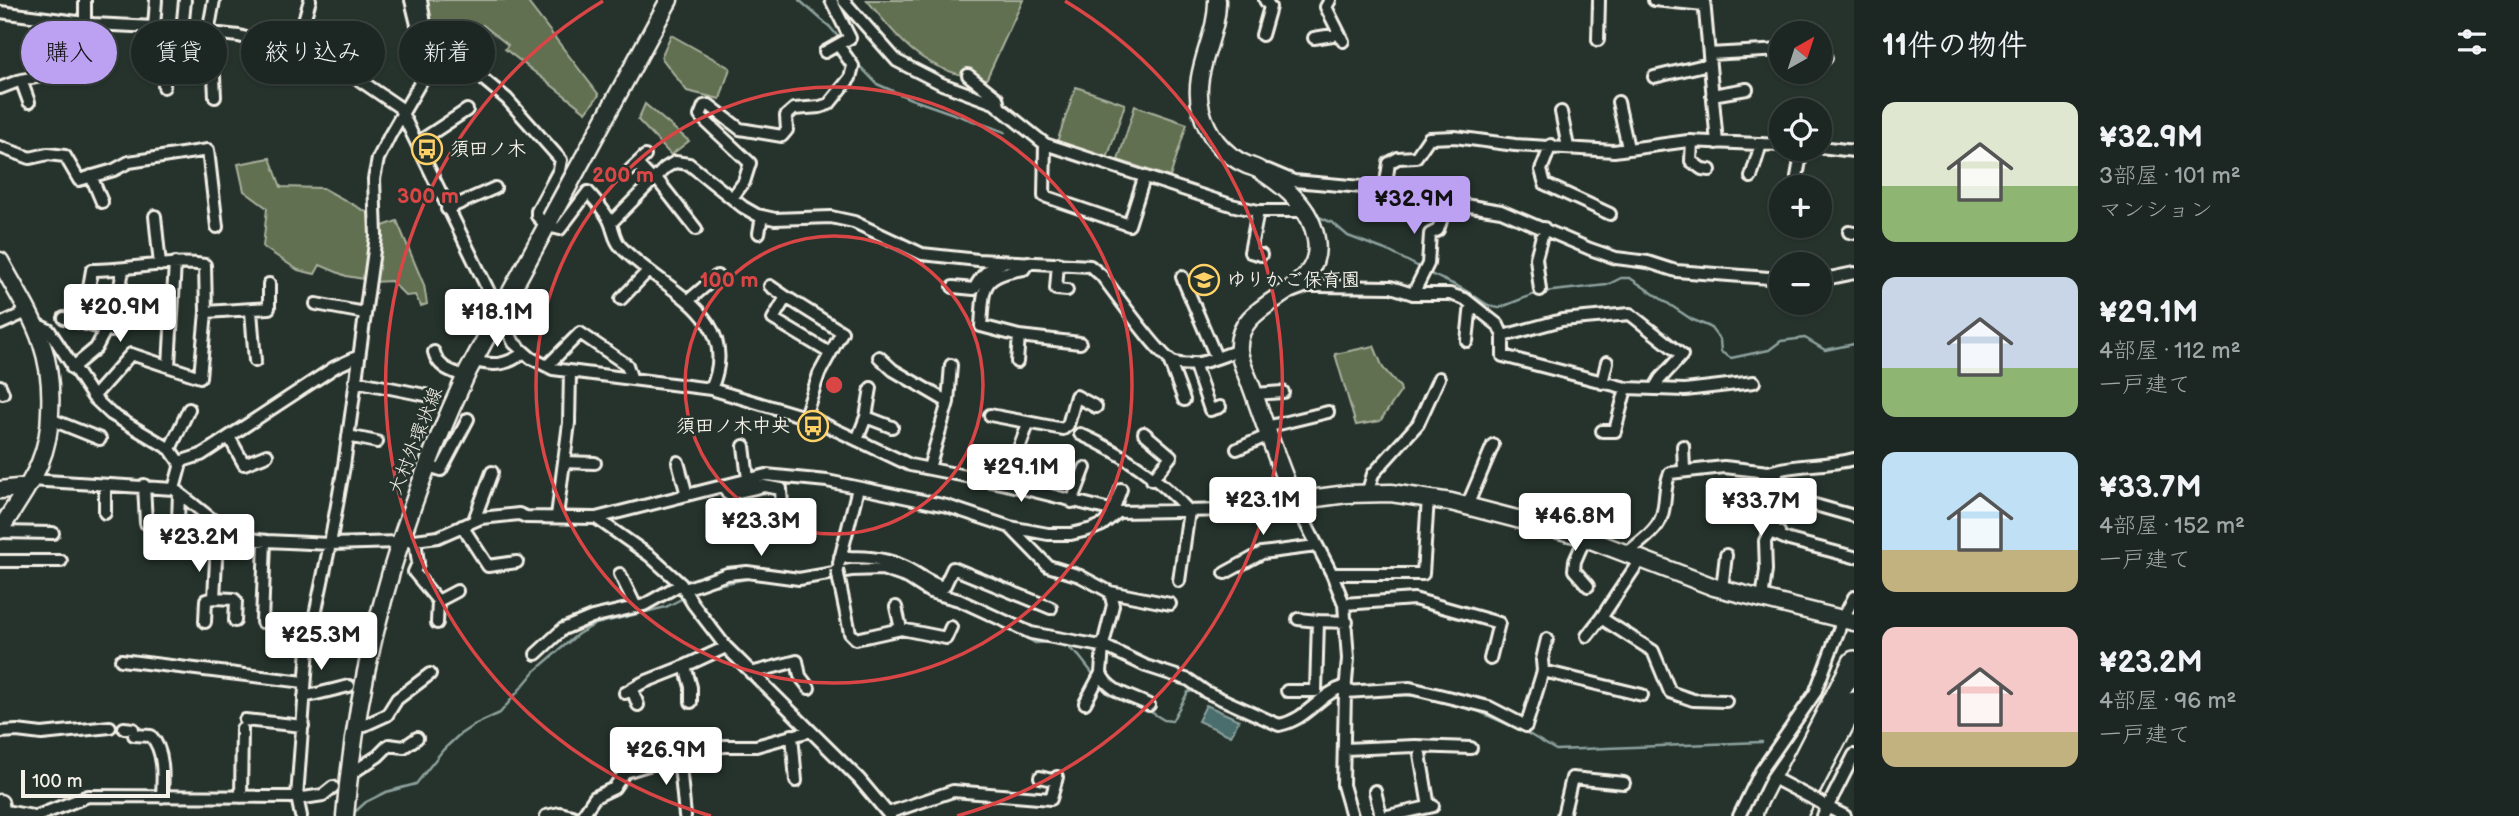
<!DOCTYPE html>
<html lang="ja">
<head>
<meta charset="utf-8">
<style>
  body { margin:0; font-family:"Balsamiq Sans","Klee One",sans-serif; background:#252e2a; color:#f1f3f6; height:100vh; display:flex; flex-direction:column; font-size:26px; white-space:nowrap }
  * { box-sizing:border-box; margin:0 }
  p { font-size:23px; color:#a0a5a5 }
  .icon { flex:none; width:38px; height:38px; fill:none; stroke:currentColor; stroke-width:2; stroke-linecap:round; stroke-linejoin:round }
  .map { position:relative; flex:1; overflow:hidden }
  .panel { display:flex; flex-direction:column; background:#1c2622; width:665px }
  .panel>* { flex:none }
  .guide { position:absolute; left:21px; top:21px; width:665px; height:63px; display:flex; gap:14px }
  .needle { width:46px; rotate:39deg }
  .tools { position:absolute; left:1769px; top:21px; display:grid; gap:14px }
  .tools a { display:grid; place-items:center; width:63px; height:63px; border-radius:50%; background:#1c2622; box-shadow:0 2px 5px #0004,0 0 0 2px #3a4340; font-size:35px }
  .scale { position:absolute; left:21px; bottom:18px; width:149px; box-sizing:border-box; padding-left:7px; border:4px solid #f4f1e8; border-top:0; font-size:19px; line-height:24px; white-space:nowrap; color:#f4f1e8; -webkit-text-stroke:5px #26332d; paint-order:stroke }
  .price { position:absolute; translate:-50% -60px; padding:0 16px; border-radius:7px; background:#fff; color:#222; font-size:23px; line-height:46px; filter:drop-shadow(0 2px 4px #0008) }
  .price::after { content:''; position:absolute; left:50%; top:42px; width:21px; height:16px; margin-left:-10px; background:inherit; clip-path:polygon(0 0,100% 0,50% 100%) }
  .price.selected { background:#bca0f2; color:#111 }
  ul { padding:0; list-style:none }
  li { display:flex; align-items:center; gap:21px; height:175px; padding:0 28px }
  li span { display:grid; place-items:center; flex:none; width:196px; height:140px; border-radius:14px; color:#555 }
  li>.icon { margin-inline-start:auto }
  span .icon { width:84px; height:84px; fill:#fffc; stroke-width:1 }
  li b { font-size:30px }
  h2 { display:flex; justify-content:space-between; align-items:center; height:84px; padding:0 28px; font-size:30px }
  .chip { padding:0 24px; border-radius:32px; background:#1c2622; box-shadow:0 2px 5px #0004,0 0 0 2px #3a4340; font-size:24px; line-height:63px }
  .chip.selected { background:#bca0f2; color:#111 }
  main { display:flex; flex:1; min-height:0 }
  .map>svg:first-child { display:block }
  .green { fill:#617051; stroke:#aab09c; stroke-width:2 }
  .water { fill:#4a6e6d; stroke:#8ea29e; stroke-width:2 }
  .lines { fill:none; stroke-linecap:round; stroke-linejoin:round }
  .stream { stroke:#8ea29e; stroke-width:2.5 }
  .street-casing { stroke:#f4f1e8; stroke-width:16 }
  .secondary-casing { stroke:#f4f1e8; stroke-width:21 }
  .highway-casing { stroke:#f4f1e8; stroke-width:26 }
  .street { stroke:#26332d; stroke-width:10 }
  .secondary { stroke:#26332d; stroke-width:16 }
  .highway { stroke:#26332d; stroke-width:21 }
  .street-bridge-casing { stroke:#f4f1e8; stroke-width:16; stroke-linecap:butt }
  .street-bridge { stroke:#26332d; stroke-width:10 }
  .ring { fill:none; stroke:#da4645; stroke-width:3.5 }
  .labels { text-anchor:middle; dominant-baseline:central; stroke-width:5; stroke-linejoin:round; paint-order:stroke }
  .poi-label { font-size:19px; font-weight:bold; fill:#f4f1e8; stroke:#26332d; text-anchor:start }
  .street-label { font-size:19px; fill:#f4f1e8; stroke:#26332d }
  .centre { fill:#da4645; stroke:#26332d; stroke-width:3.5 }
  .ring-label { font-size:21px; text-anchor:middle; font-weight:bold; fill:#da4645; stroke:#26332d; stroke-width:5; stroke-linejoin:round; paint-order:stroke }
</style>
</head>
<body>
<main>
<div class="map">
<svg width="1854" height="816" viewBox="0 0 1854 816">
  <rect width="100%" height="100%" fill="#26332d"/>
  <filter id="ink" filterUnits="userSpaceOnUse"><feTurbulence type="fractalNoise" baseFrequency=".0143" numOctaves="2"/><feDisplacementMap in="SourceGraphic" scale="14" xChannelSelector="R" yChannelSelector="G"/><feConvolveMatrix kernelMatrix="1 2 1 2 8 2 1 2 1" color-interpolation-filters="sRGB"/></filter>
  <g filter="url(#ink)">
    <path class="green" d="M424 0H526L599 95 586 112 505 49 508 45 483 25 436 45Z
      M867 0H1023L986 80 969 71 966 76C917 65 896 36 867 0Z
      M671 35 730 68 720 99 687 91 661 57Z
      M1076 87 1125 104 1107 159 1057 142Z
      M645 104 689 141 671 155 638 120Z
      M1135 106 1187 124 1170 177 1118 160Z
      M270 158 281 187 323 188 372 215 373 236 364 279 346 276 320 265 315 274 298 270 263 247 267 208 244 191 238 164Z
      M397 221 424 285 427 304 421 306 415 295 406 296 391 281 373 282 380 227Z
      M1374 346 1383 368 1400 387 1401 391 1380 421 1356 425 1335 354Z"/>
    <path class="water" d="M1206 705 1239 720 1231 736 1198 721Z"/>
    <g class="lines">
      <path class="stream" d="M799 0 830 27 839 38
        M855 61 877 84 911 99 1005 132
        M1319 217 1333 223 1348 236 1388 251 1421 268
        M1427 272C1440 279 1455 284 1468 292 1479 298 1486 307 1499 308L1537 293
        M1544 292 1607 285 1621 278H1630L1691 319 1710 327 1720 340 1721 352 1731 358 1769 350 1781 341 1805 338 1825 350 1854 344
        M703 588 751 578
        M939 599 956 604
        M1013 630 1035 643 1056 642 1068 647 1079 656 1096 678
        M1100 684 1107 693 1128 702
        M1354 697 1403 695 1427 697
        M1141 706 1164 720 1172 721 1188 692 1197 690
        M1471 708 1527 733 1556 750 1762 742
        M356 811 366 802 386 792 416 784 443 750 459 735 474 725 500 713 536 670 578 634 596 624 666 607 685 597"/>
      <g class="street-casing">
        <path id="street" d="M411 0 421 41 429 47
          M421 0 429 47 427 66
          M843 0 897 61 942 84 994 103 1045 144 1231 205 1258 211H1308
          M1330 0 1326 7 1343 41
          M1654 0 1704 5
          M1704 0 1717 143
          M0 12 93 24 154 27 239 36 336 64 399 107 514 343 531 358 553 369 711 389 815 420 910 465 1006 484 1118 512 1236 510 1294 501 1332 574 1344 604 1348 659 1345 692 1343 785 1352 816
          M85 21V0
          M154 27 156 0
          M182 31 185 0
          M208 33 214 0
          M212 34 215 97
          M1262 35 1270 7 1265 0
          M1314 38 1339 34
          M1598 40 1599 0
          M295 51 310 0
          M825 52 850 38 831 0
          M1709 54 1782 50
          M1820 57 1826 58
          M968 75 997 98 999 106
          M1654 77 1709 64
          M21 80 29 102
          M164 87 166 29
          M0 88 21 80 91 67 93 24
          M1712 95 1747 89
          M1618 102 1628 148
          M1561 112 1568 147
          M1692 141 1691 161 1702 169 1710 170
          M417 143 467 110
          M1045 144 1044 196 1129 225 1144 178
          M1551 145 1541 170 1545 184 1610 214
          M0 147 30 158 48 154 65 156 79 180 114 170 129 162 208 150 217 227
          M1820 147 1854 151
          M637 164 653 181
          M1268 170 1294 181 1385 189 1446 202 1501 211 1590 249 1616 258 1648 262 1676 271 1782 279
          M629 171 645 156
          M91 176 102 202
          M1751 177 1761 144
          M1797 177 1802 149
          M656 178 696 229
          M1385 189 1389 163 1398 158 1416 157 1429 138 1455 137 1515 145 1614 151 1688 141 1782 145
          M732 198 744 182 750 163 700 116 704 106 709 105 740 129 782 136 787 130 786 116 794 109 820 107 829 104 850 78 853 66 839 46
          M447 209 495 188
          M1258 211 1250 252 1261 255
          M155 216 160 265
          M611 223 665 168 675 162 689 164 743 207 757 215 775 219 831 217 854 222 922 254 978 260 1090 266 1101 275C1114 291 1161 359 1175 363 1194 369 1221 356 1239 350
          M1849 232 1854 233
          M759 233 762 216
          M1028 262 1024 269C980 275 984 287 981 326L1019 336 1080 343
          M1058 263 1056 289 1067 290
          M1182 277 1216 357
          M1820 280 1854 273
          M770 286 786 297
          M953 287 974 289C981 276 988 268 1002 263
          M1540 290 1536 258 1544 228
          M1291 292 1307 286H1317L1391 287 1413 294H1450L1465 299 1498 325 1503 336V356L1626 388 1685 390 1754 382
          M1413 294 1428 264 1430 234 1438 230 1442 218
          M621 299 648 271
          M689 300 717 276
          M316 304 365 313
          M251 311 255 361
          M206 312 269 308V284
          M64 318 112 331 123 270
          M83 322 92 270C130 270 168 260 205 265L206 312 200 377 131 354 93 397
          M34 323 49 330 93 397 111 414 170 449 179 462 180 467 174 489
          M0 324 29 311
          M1503 336 1562 320 1630 314 1682 355 1660 379 1654 389
          M1467 341 1471 304
          M434 352C438 368 451 371 466 377
          M879 357 893 370 948 402
          M1169 360 1184 400
          M474 361C494 366 507 366 524 352
          M1017 362 1019 336
          M1194 363 1210 410 1220 407
          M169 365 175 263
          M547 366 580 333 627 365 631 377
          M72 368 96 348 106 329
          M355 381 430 396
          M1602 383 1607 362
          M0 386 3 393
          M1254 394 1283 392
          M990 415 1063 429 1068 425 1076 396 1096 407
          M805 416 819 374 842 332 786 297 773 319 830 353
          M866 417 871 388
          M50 419 100 439
          M1266 427 1328 412
          M1602 431H1615L1626 388
          M1144 433 1171 456 1152 480
          M1080 434C1120 452 1159 478 1189 511
          M348 436 377 442
          M229 437 244 464 267 455
          M857 440 866 417 892 427
          M744 446 748 479
          M1683 446 1684 470
          M170 449 189 409
          M1237 449 1269 435
          M179 462 201 455 335 367 359 356
          M564 462 595 463
          M678 462 687 495
          M428 466 441 470 468 419
          M929 468 948 402 951 365
          M1769 472C1796 463 1826 467 1854 459
          M30 480 174 489 234 537 267 541 330 544 399 542 438 537 481 518 519 514 526 517 596 518 766 475 827 481 947 506 1010 527 1048 534H1071L1092 529 1102 525 1118 512
          M1006 484 1028 424
          M105 485V513
          M144 485 146 523
          M724 487 728 494 764 486 781 489 783 524
          M1367 494 1373 474 1418 424 1439 378
          M1072 502 1085 468
          M1467 506 1493 445
          M1113 511 1121 489
          M1750 512 1779 532
          M557 516 569 423 570 372
          M596 518 650 556 681 584 693 604 726 647 859 779 890 816
          M474 520 492 472
          M462 526 488 566 517 562
          M1010 527 1048 566 1080 576 1110 592 1113 605 1103 645 1101 673 1085 703
          M0 532 53 533
          M228 532 217 541 214 598 234 599 236 601 235 621
          M1585 538 1575 561 1574 570 1588 586
          M415 540 418 563 414 572 438 601 437 623
          M164 551 178 522 179 492
          M1626 554C1637 544 1656 532 1661 518 1667 503 1663 488 1670 473L1724 467 1769 472 1808 503 1854 516
          M840 557C860 557 881 557 900 565 916 571 927 583 944 587L953 568 1051 608
          M1640 560 1601 618 1653 651 1670 692 1693 700 1726 701
          M0 561H61
          M839 563 858 488
          M1225 573 1262 553 1316 546
          M620 574 636 607
          M1332 574H1423L1428 498
          M839 580 850 633 856 639 901 629 946 638 951 627
          M1179 581 1189 511
          M685 589 727 574 747 572 799 579 851 570 882 569 908 578 930 592 959 600 1031 633 1106 647 1146 666 1189 680 1206 692 1279 725C1309 719 1318 694 1346 686
          M1722 589 1726 555
          M1110 592 1170 604
          M1762 600 1766 570 1765 541 1770 532 1789 540 1854 557
          M438 601 457 591
          M1344 604 1414 599 1499 623 1490 659
          M896 607 901 629
          M1298 619 1318 621
          M205 622 206 600 214 598
          M262 622 265 541
          M1587 636 1601 618
          M536 654 563 629 592 617 644 605 681 584
          M121 660 304 682
          M1543 671 1542 660 1547 639
          M751 673 797 661 800 676 809 688
          M1101 673C1107 692 1134 697 1149 705
          M632 689 638 705
          M1287 691H1316L1318 621 1347 622
          M1345 692 1410 688 1489 707 1526 726 1543 671 1642 695
          M625 693 642 683 685 666
          M304 697 349 686
          M691 702V687L685 666 726 647
          M245 720 303 726
          M124 728 133 729 134 735 151 736C165 751 163 778 162 797
          M356 729 387 715 397 699 430 674
          M0 732 17 731 42 734 110 727
          M792 735 796 781
          M1345 749 1415 746 1471 748
          M1420 754 1429 807
          M679 755 685 816
          M349 775 378 756 389 745 404 747 417 738
          M1040 777 1056 781
          M1375 791 1381 816
          M241 797 242 729
          M297 799 323 795 333 787
          M1823 805 1845 816
          M0 810 33 816
          M888 813 953 791 1051 799 1057 777
          M37 816 88 796 297 797
          M301 816 297 797 308 648 330 544 344 466 376 236 374 179 378 159 390 135 437 54 447 49 507 99 561 160 559 170 537 211V216L547 226 560 229 588 192C596 201 606 212 610 222 614 231 614 240 621 247 662 290 744 315 711 389
          M546 816 560 813 572 816
          M582 816 595 797 614 788 625 772 700 749 725 746H756L810 731
          M1388 816 1433 806
          M1563 816 1572 778 1624 783
          M1739 816 1761 771 1815 693 1843 619 1854 597
          M1823 816 1854 755"/>
      </g>
      <g class="secondary-casing">
        <path id="secondary" d="M1217 0C1218 38 1191 71 1201 110 1207 134 1223 155 1247 165 1252 167 1257 168 1261 171 1287 188 1311 208 1316 239 1326 297 1235 296 1239 350 1240 363 1249 379 1253 391 1266 428 1279 465 1294 501L1347 494 1391 493 1451 502 1575 534 1714 587 1854 622
          M0 261C30 316 54 346 50 412 50 430 46 448 39 465 29 487 13 509 0 530
          M0 490 26 487
          M0 803 1 816
          M345 816C358 661 402 511 468 371L669 0"/>
      </g>
      <g class="highway-casing">
        <path id="highway" d="M1775 816 1854 662
          M1795 816 1854 703"/>
      </g>
      <use href="#street" class="street"/>
      <use href="#secondary" class="secondary"/>
      <use href="#highway" class="highway"/>
      <g class="street-bridge-casing">
        <path id="street-bridge" d="M837 569 839 580
          M1779 781 1821 803"/>
      </g>
      <use href="#street-bridge" class="street-bridge"/>
    </g>
  </g>
  <g class="ring">
    <circle cx="834" cy="385" r="149"/>
    <circle cx="834" cy="385" r="298"/>
    <path d="M711 816A448 448 0 0 1 603 1M1065 1A448 448 0 0 1 957 816"/>
  </g>
  <defs>
    <g id="bus-ring" transform="scale(1.575)"><circle r="9.5" fill="#26332d" stroke="#ffd166" stroke-width="1.5"/><path d="M-5-6H5V4H4V6H2V4H-2V6H-4V4H-5ZM-3.5-4V0h7V-4ZM-3.5 1.2v1.5H-2V1.2ZM2 1.2v1.5H3.5V1.2Z" fill="#ffd166"/></g>
    <g id="school-ring" transform="scale(1.575)"><circle r="9.5" fill="#26332d" stroke="#ffd166" stroke-width="1.5"/><path d="M0-5L7-2L0 1L-7-2ZM-4 1L0 2.5L4 1V4Q0 6-4 4Z" fill="#ffd166"/></g>
  </defs>
  <g fill-rule="evenodd">
    <use href="#bus-ring" x="427" y="149"/>
    <use href="#school-ring" x="1204" y="280"/>
    <use href="#bus-ring" x="813" y="426"/>
  </g>
  <g class="labels">
    <g class="poi-label">
      <text x="450" y="149">須田ノ木</text>
      <text x="1227" y="280">ゆりかご保育園</text>
      <text x="790" y="426" text-anchor="end">須田ノ木中央</text>
    </g>
    <g class="street-label">
      <text transform="translate(416 441) rotate(-68)">大村外環状線</text>
    </g>
  </g>
  <circle cx="834" cy="385" r="10" class="centre"/>
  <g class="ring-label">
    <text x="623" y="182">200 m</text>
    <text x="428" y="203">300 m</text>
    <text x="729" y="287">100 m</text>
  </g>
</svg>
<div class="tools">
<a><svg class="needle" viewBox="-14 -14 28 28"><path d="M0-13l5 13h-10z" fill="#e53935"/><path d="M0 13l5-13h-10z" fill="#a0a5a5"/></svg></a>
<a><svg class="icon" aria-label="locate" viewBox="0 0 24 24"><circle cx="12" cy="12" r="6"/><path d="M12 2v4M12 18v4M2 12h4M18 12h4"/></svg></a>
<a>+</a>
<a>−</a>
</div>
<div class="scale">100 m</div>
<b class="price selected" style="left:1414px;top:236px">¥32.9M</b>
<b class="price" style="left:120px;top:344px">¥20.9M</b>
<b class="price" style="left:497px;top:349px">¥18.1M</b>
<b class="price" style="left:1021px;top:504px">¥29.1M</b>
<b class="price" style="left:1263px;top:537px">¥23.1M</b>
<b class="price" style="left:1761px;top:538px">¥33.7M</b>
<b class="price" style="left:1575px;top:553px">¥46.8M</b>
<b class="price" style="left:761px;top:558px">¥23.3M</b>
<b class="price" style="left:199px;top:574px">¥23.2M</b>
<b class="price" style="left:321px;top:672px">¥25.3M</b>
<b class="price" style="left:666px;top:787px">¥26.9M</b>
<div class="guide">
<a class="chip selected">購入</a>
<a class="chip">賃貸</a>
<a class="chip">絞り込み</a>
<a class="chip">新着</a>
</div>
</div>
<section class="panel">
<h2>11件の物件<svg class="icon" aria-label="filters" viewBox="0 0 24 24"><path d="M4 7h16M4 17h16"/><circle cx="9" cy="7" r="2"/><circle cx="15" cy="17" r="2"/></svg></h2>
<ul>
<li><span style="background:linear-gradient(#dfe7d0 60%,#8fb573 0)"><svg class="icon" aria-label="home" viewBox="0 0 24 24"><path d="M3 11l9-7 9 7M6 9v11h12V9"/></svg></span><div><b>¥32.9M</b><p>3部屋 · 101 m²</p><p>マンション</p></div></li>
<li><span style="background:linear-gradient(#c9d6e8 65%,#8fb573 0)"><svg class="icon" aria-label="home" viewBox="0 0 24 24"><path d="M3 11l9-7 9 7M6 9v11h12V9"/></svg></span><div><b>¥29.1M</b><p>4部屋 · 112 m²</p><p>一戸建て</p></div></li>
<li><span style="background:linear-gradient(#bfe0f5 70%,#c2b280 0)"><svg class="icon" aria-label="home" viewBox="0 0 24 24"><path d="M3 11l9-7 9 7M6 9v11h12V9"/></svg></span><div><b>¥33.7M</b><p>4部屋 · 152 m²</p><p>一戸建て</p></div></li>
<li><span style="background:linear-gradient(#f6c9c9 75%,#c2b280 0)"><svg class="icon" aria-label="home" viewBox="0 0 24 24"><path d="M3 11l9-7 9 7M6 9v11h12V9"/></svg></span><div><b>¥23.2M</b><p>4部屋 · 96 m²</p><p>一戸建て</p></div></li>
</ul>
</section>
</main>
</body>
</html>
